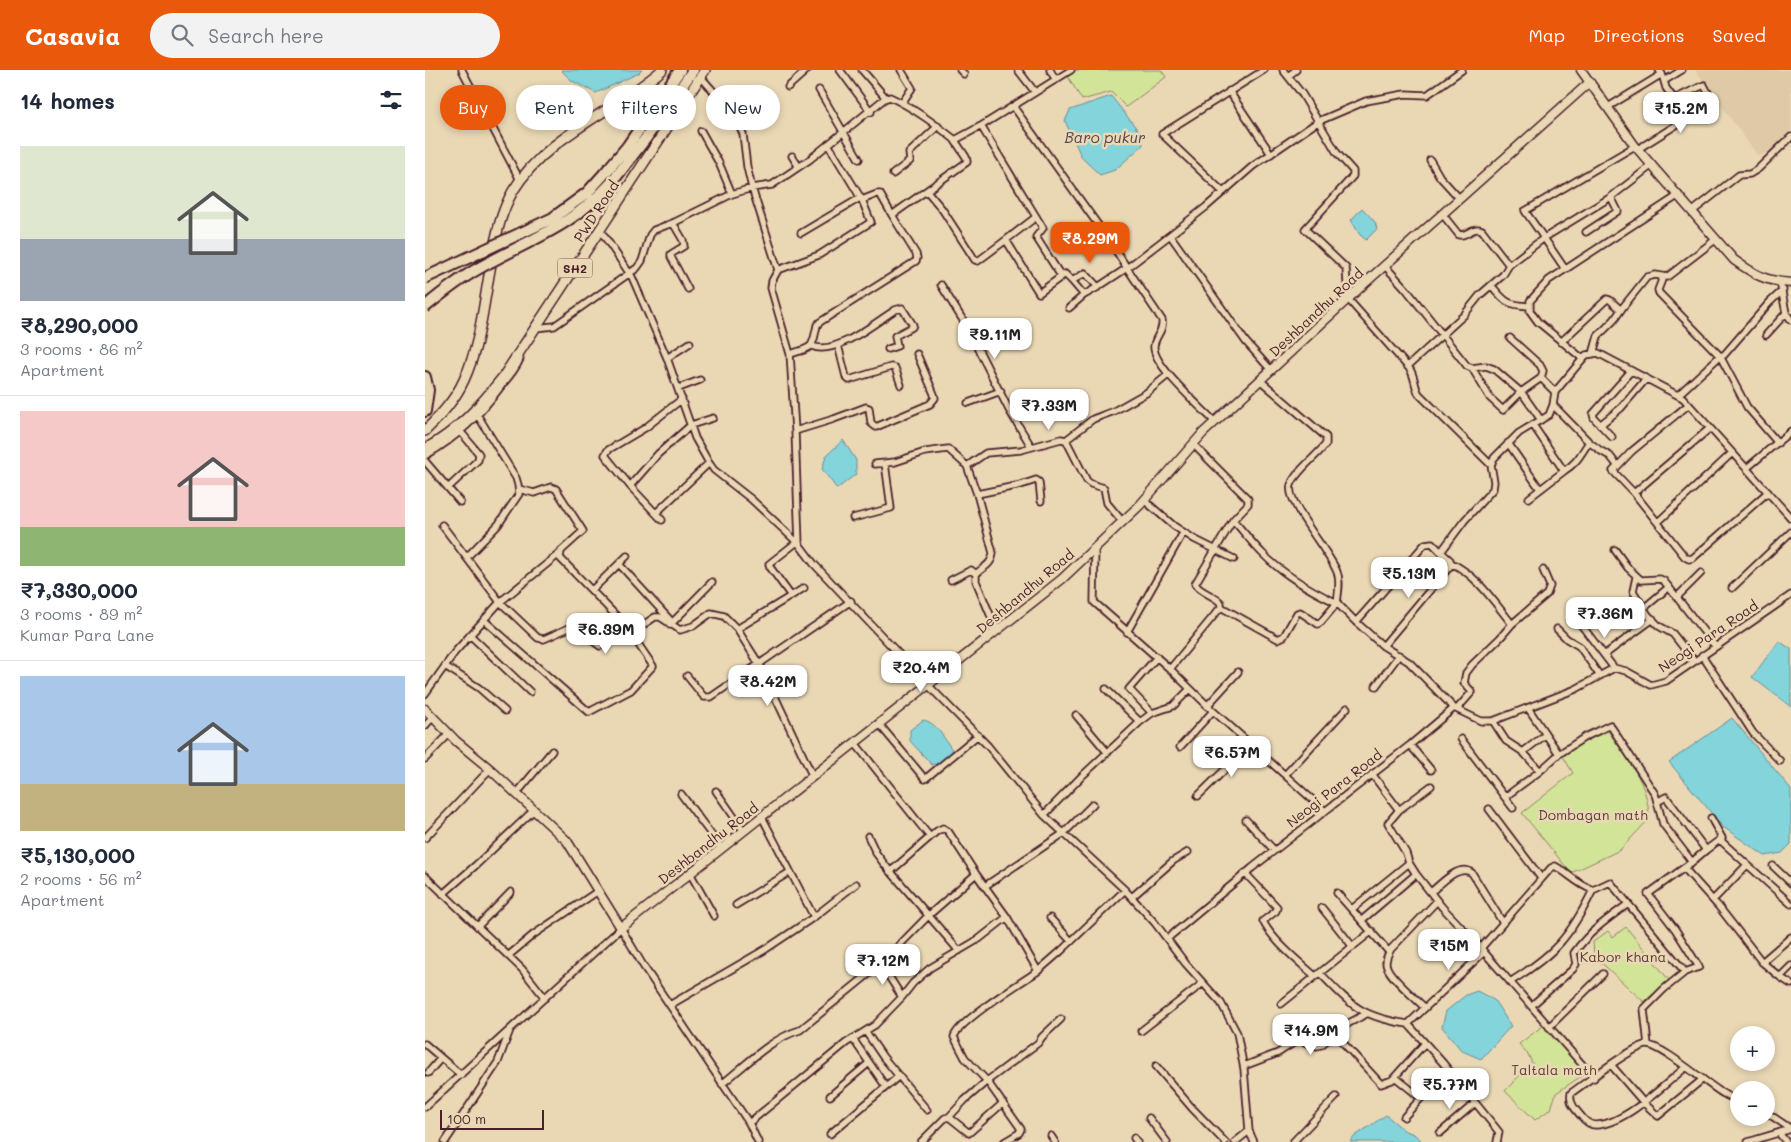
<!DOCTYPE html>
<html lang="en">
<head>
<meta charset="utf-8">
<style>
  body { margin:0; font-family:Mali,sans-serif; background:#f2f2f3; color:#1f2937; height:100vh; display:flex; flex-direction:column; font-size:19px; white-space:nowrap }
  * { box-sizing:border-box; margin:0 }
  p { font-size:16px; color:#747a83 }
  .icon { flex:none; width:28px; height:28px; fill:none; stroke:currentColor; stroke-width:2; stroke-linecap:round; stroke-linejoin:round }
  .map { position:relative; flex:1; overflow:hidden }
  .side { display:flex; flex-direction:column; background:#fff; width:425px }
  .side>* { flex:none }
  .banner { position:absolute; left:15px; top:15px; width:475px; height:45px; display:flex; gap:10px }
  .tools { position:absolute; left:1305px; top:956px; display:grid; gap:10px }
  .tools a { display:grid; place-items:center; width:45px; height:45px; border-radius:50%; background:#fff; box-shadow:0 2px 8px #0003; font-size:25px }
  .scale { position:absolute; left:15px; bottom:12px; width:104px; box-sizing:border-box; padding-left:5px; border:2px solid #4a1f2b; border-top:0; font-size:14px; line-height:18px; white-space:nowrap; color:#4a1f2b; -webkit-text-stroke:4px #ead8b5; paint-order:stroke }
  .price { position:absolute; translate:-50% -42px; padding:0 11px; border-radius:10px; background:#fff; color:#222; font-size:16px; line-height:32px; filter:drop-shadow(0 1px 2px #0008) }
  .price::after { content:''; position:absolute; left:50%; top:30px; width:15px; height:11px; margin-left:-8px; background:inherit; clip-path:polygon(0 0,100% 0,50% 100%) }
  .price.current { background:#ea580c; color:#fff }
  ul { padding:0; list-style:none }
  li { display:grid; align-content:center; gap:10px; height:265px; padding:0 20px }
  li+li { border-top:1px solid #e0e1e3 }
  li span { display:grid; place-items:center; height:155px; border-radius:0px; color:#555 }
  li>.icon { margin-inline-start:auto }
  span .icon { width:90px; height:90px; fill:#fffc; stroke-width:1 }
  li b { font-size:21px }
  h2 { display:flex; justify-content:space-between; align-items:center; height:60px; padding:0 20px; font-size:21px }
  .tag { padding:0 18px; border-radius:22px; background:#fff; box-shadow:0 2px 8px #0003; font-size:18px; line-height:45px }
  .tag.current { background:#ea580c; color:#fff }
  header { display:flex; align-items:center; gap:30px; box-sizing:border-box; height:70px; padding:0 25px; background:#ea580c; color:#fff }
  header strong { font-size:24px }
  nav { display:flex; gap:28px; margin-inline-start:auto; font-size:18px }
  .search { width:350px; height:45px; background:#f2f2f3; display:flex; align-items:center; gap:12px; box-sizing:border-box; padding:0 18px; border-radius:28px; color:#747a83; font-size:19px }
  main { display:flex; flex:1; min-height:0 }
  .map>svg:first-child { display:block }
  .built { fill:#e0c9a6 }
  .green { fill:#d2e498; stroke:#8e8262 }
  .water { fill:#83d4db; stroke:#6c8c95 }
  .lines { fill:none; stroke-linecap:round; stroke-linejoin:round }
  .street-casing { stroke:#4a1f2b; stroke-width:9 }
  .secondary-casing { stroke:#4a1f2b; stroke-width:11 }
  .primary-casing { stroke:#4a1f2b; stroke-width:12 }
  .highway-casing { stroke:#4a1f2b; stroke-width:14 }
  .street { stroke:#ead8b5; stroke-width:5.5 }
  .secondary { stroke:#ead8b5; stroke-width:8 }
  .primary { stroke:#ead8b5; stroke-width:9 }
  .highway { stroke:#ead8b5; stroke-width:10 }
  .highway-bridge-casing { stroke:#4a1f2b; stroke-width:14; stroke-linecap:butt }
  .highway-bridge { stroke:#ead8b5; stroke-width:10 }
  .labels { text-anchor:middle; dominant-baseline:central; stroke-width:5; stroke-linejoin:round; paint-order:stroke }
  .shield { fill:#ead8b5; stroke:#7a5654; stroke-width:1 }
  .shield-label { font-size:12px; font-weight:bold; fill:#4a1f2b }
  .street-label { font-size:14px; fill:#4a1f2b; stroke:#ead8b5 }
  .park-label { font-size:14px; fill:#5e3d3b; stroke:#ead8b5 }
  .water-label { font-size:15px; font-style:italic; fill:#55434e; stroke:#ead8b5 }
</style>
</head>
<body>
<header>
<strong>Casavia</strong>
<div class="search"><svg class="icon" aria-label="search" viewBox="0 0 24 24"><circle cx="10" cy="10" r="6"/><path d="M15 15l6 6"/></svg>Search here</div>
<nav><a>Map</a><a>Directions</a><a>Saved</a></nav>
</header>
<main>
<section class="side">
<h2>14 homes<svg class="icon" aria-label="filters" viewBox="0 0 24 24"><path d="M4 7h16M4 17h16"/><circle cx="9" cy="7" r="2"/><circle cx="15" cy="17" r="2"/></svg></h2>
<ul>
<li><span style="background:linear-gradient(#dfe7d0 60%,#9aa5b1 0)"><svg class="icon" aria-label="home" viewBox="0 0 24 24"><path d="M3 11l9-7 9 7M6 9v11h12V9"/></svg></span><div><b>₹8,290,000</b><p>3 rooms · 86 m²</p><p>Apartment</p></div></li>
<li><span style="background:linear-gradient(#f6c9c9 75%,#8fb573 0)"><svg class="icon" aria-label="home" viewBox="0 0 24 24"><path d="M3 11l9-7 9 7M6 9v11h12V9"/></svg></span><div><b>₹7,330,000</b><p>3 rooms · 89 m²</p><p>Kumar Para Lane</p></div></li>
<li><span style="background:linear-gradient(#a9c7e8 70%,#c2b280 0)"><svg class="icon" aria-label="home" viewBox="0 0 24 24"><path d="M3 11l9-7 9 7M6 9v11h12V9"/></svg></span><div><b>₹5,130,000</b><p>2 rooms · 56 m²</p><p>Apartment</p></div></li>
</ul>
</section>
<div class="map">
<svg width="1366" height="1072" viewBox="0 0 1366 1072">
  <rect width="100%" height="100%" fill="#ead8b5"/>
  <filter id="ink" filterUnits="userSpaceOnUse"><feTurbulence type="fractalNoise" baseFrequency=".02" numOctaves="2"/><feDisplacementMap in="SourceGraphic" scale="10" xChannelSelector="R" yChannelSelector="G"/><feConvolveMatrix kernelMatrix="1 2 1 2 8 2 1 2 1" color-interpolation-filters="sRGB"/></filter>
  <g filter="url(#ink)">
    <path class="built" d="M1270 0H1366V76L1333 86Z"/>
    <path class="green" d="M651 0H736L741 7 701 37 686 22 657 30 642 5Z
      M1183 661C1202 689 1224 713 1224 749L1195 780 1146 803 1097 743 1148 703 1136 683Z
      M1201 857 1244 910 1219 932 1169 886 1168 872 1183 861 1188 867Z
      M1119 955 1161 1003 1131 1023 1126 1039 1110 1050 1080 1021 1096 1004 1108 995 1103 984 1094 974Z"/>
    <path class="water" d="M136 0H217L214 3 171 23 147 11Z
      M686 26 716 64 718 75 690 100 675 105 657 88 640 51 645 40Z
      M937 138 950 152 952 159 941 170 935 165 926 150Z
      M418 370 431 390V404L412 419 397 399 401 386Z
      M1354 571 1366 579V637L1327 607Z
      M1307 648 1366 719V774L1357 783 1340 786 1298 757 1244 692Z
      M498 650C512 652 520 670 528 681L517 692 507 695 485 671V660Z
      M1052 921 1069 930 1086 956 1056 989 1037 981 1017 957 1021 941 1041 925Z
      M961 1045 980 1061 989 1064 998 1072H925L930 1066Z"/>
    <g class="lines">
      <g class="street-casing">
        <path id="street" d="M37 0 95 110
          M415 0 446 42
          M437 0 461 28
          M476 0 487 18 477 33
          M535 0 539 4
          M593 0 610 22
          M625 0 631 10
          M858 0 877 24 912 83 928 101V106L880 159 921 198 923 229 984 298C990 305 989 316 994 324L1066 395
          M863 6 871 0
          M276 7 310 46 318 64 322 97 327 118 353 200 394 185 446 152 437 130 403 74
          M1239 11 1257 0
          M363 17 382 0
          M394 20 434 89
          M804 21 846 84
          M588 36 686 173 702 198 673 217 660 203 647 211 640 204 614 223 581 170 611 147
          M1183 37 1237 4 1234 0
          M556 56 618 158 611 167 636 206
          M276 61 294 93 307 124
          M1213 79 1288 32 1279 15 1249 29 1241 18 1237 4
          M367 86 374 97
          M1005 90 1015 107 1035 129
          M468 104 485 91 484 83 513 56
          M502 121 517 139 550 190 553 191 581 170
          M798 122 737 64 839 0
          M437 130 452 124H455L467 145 542 92 541 87 529 69
          M1268 141 1314 105 1325 104 1333 99 1366 67
          M248 153 258 170 259 176 246 184V187L263 219
          M175 160 207 207 242 288 270 368 284 393 289 400 326 429 374 474 389 494 503 615 563 676 619 745 700 820 730 853 761 894 796 933 812 963 819 999 824 1061 829 1072
          M1161 162 1193 141 1186 127
          M376 163 435 128
          M745 165 702 198 737 250C739 261 730 266 729 276 727 295 777 338 790 352
          M1084 195 1119 168 1100 141 1210 76
          M960 196 981 219 1042 296 1047 298 1061 296 1069 299 1097 323 1116 350
          M1140 199 1119 168 1186 127 1227 95
          M353 200 347 211 346 218 365 284 370 361 374 474
          M1238 207 1233 220 1234 223 1295 286 1299 285 1344 233 1358 220
          M647 211 659 225 673 217
          M516 215 541 255 584 340 606 376
          M1066 215C1080 232 1082 235 1104 236
          M644 238 659 225
          M1361 243 1366 250
          M110 258 129 256 212 198 217 191 225 165 229 160 250 152 307 124 327 118 347 115 384 90 459 29 465 27C489 38 509 53 529 69H532L556 56 646 0
          M1341 265 1361 243 1355 212
          M1136 272 1182 229 1185 230 1196 240
          M413 275 421 307 424 310 466 297 470 298 476 315
          M387 276C409 287 451 252 470 240L477 238 488 255 487 257 470 266 472 276 463 279
          M365 284C389 277 387 279 392 255L395 252 491 191 492 188 491 184 467 145
          M1168 284 1173 266 1189 250 1198 237 1222 207 1230 205 1242 207 1290 170
          M242 288 265 273
          M1158 289 1113 252 1105 241V231L1124 210 1254 125
          M983 296 1039 245 1055 225 1078 205 1084 195 1057 160C1047 156 1043 166 1034 165L1018 145
          M1047 298 1065 328 1078 340 1096 322 1116 308 1118 301 1115 295 1085 268
          M846 300 821 272 745 165 781 137 828 96 894 51 941 31 980 24 1002 25 1037 0
          M1116 308 1130 322
          M836 311 901 367V374C892 386 870 402 866 415 860 432 906 484 912 502 916 511 913 524 912 533L931 552 958 576 984 592 1029 638
          M254 318 275 310
          M1253 325 1295 286 1322 337 1353 373
          M543 333 576 321
          M1128 335 1164 372 1176 381 1185 386 1192 395
          M1263 335 1207 381 1188 401 1209 423 1260 487 1264 489 1268 488 1343 422
          M1175 355 1196 338 1221 309
          M370 361 409 349 441 337 444 338 446 353 451 357 505 334 510 328 509 324 492 284
          M1187 367 1169 348 1168 344 1206 301
          M641 370 662 411 666 414 679 418 682 433 697 451
          M1083 373 1115 419
          M0 386C34 366 54 346 77 315 84 307 91 299 95 289L94 283
          M0 391 35 432
          M450 394 470 392 500 382 523 379 542 396 552 424 568 483C567 495 558 497 551 504V511L572 561
          M542 396 561 383 596 380 636 369 641 370 668 349 689 341 721 323 743 305
          M1322 398 1366 361
          M1139 401C1153 392 1155 385 1164 372
          M205 416 233 384 266 355 288 348
          M23 418 53 390 54 384 36 362
          M1209 423 1284 359
          M552 424 596 415 611 410 614 412 616 431
          M1104 428 1139 401 1108 355
          M719 430 749 456 769 469 809 489
          M231 443 284 393
          M428 448 466 438 460 393
          M237 450 205 416 180 385 183 380 220 358 257 329
          M1233 452 1307 383
          M17 455 75 532 113 568 119 569 146 557 150 558 175 576 206 563 230 547H235L255 560 268 556 286 543 299 546 312 559 379 518
          M670 477 669 532 745 599 786 639 899 740
          M1190 480 1203 498 1216 510 1235 509 1239 511 1290 576
          M42 487 73 455 94 424 93 415 91 408 50 341
          M1026 493C1052 505 1069 532 1087 554L1075 568 1047 595 1041 603 1039 613 1047 622 1032 639
          M194 494 247 552
          M1211 507 1208 521 1223 545 1234 556 1248 564 1269 591
          M526 510 546 500 551 504
          M1307 518 1366 462
          M167 520 202 486
          M366 526 345 497 344 494 372 472
          M1252 527 1276 503
          M796 537 853 569 859 566 872 543 875 542 893 554 896 552 912 533C885 520 858 505 837 483 827 473 818 461 808 450
          M1219 538 1244 517
          M60 551 164 642 206 620 228 596 201 556 135 488 136 481 158 461 131 419 126 417 109 423 94 419
          M931 552 1000 474 1007 473 1016 482 1039 451 1068 419 1069 412 1066 395 1069 388 1094 363 1124 345 1128 335 1130 322 1161 285 1173 283 1258 328 1366 448
          M1154 552 1189 598
          M1087 554 1122 524 1125 516 1118 500
          M245 555 287 512
          M312 559 336 597 388 707
          M1132 559 1142 569 1154 576 1175 606
          M702 562 758 463
          M45 565 105 622
          M958 576 1026 495 1025 490 1016 482
          M1179 585 1228 549
          M1277 585 1328 663 1355 691
          M20 596 54 618 80 641
          M745 599 796 537V533C789 525 776 523 770 514L808 450 823 434V429L768 374
          M262 606 279 627H286L426 531
          M951 616 974 585
          M681 619 715 652
          M0 624 30 582 75 532 134 484
          M782 636 813 602
          M1103 638 1134 684 1160 667 1185 655 1230 724 1238 754 1267 792 1223 824 1250 859 1274 897 1260 902
          M727 643 704 619 732 587
          M651 645 682 682
          M1068 651 1081 671 1098 682 1115 701
          M454 654 500 709 553 665
          M0 656 8 647
          M1036 669 1088 738
          M430 673 505 767
          M985 675 1006 700
          M755 677 788 641
          M1098 682 1120 665
          M0 689 24 664
          M947 704 974 740 963 753 981 783 984 793 991 804 1017 837 1056 878
          M860 705 922 638
          M291 721 319 761
          M92 723 127 681
          M256 724 297 779
          M773 726 826 674
          M1080 727 1115 701 1134 684
          M1232 732 1241 727 1281 780 1267 792
          M1064 739 1116 808
          M974 740 1006 716
          M619 745 657 706 715 652 727 643 748 636 765 619
          M337 747 389 847
          M821 750 849 780
          M443 766 451 783 460 795 534 881
          M0 768 65 699
          M1295 770 1366 834
          M1281 780 1297 768 1286 748
          M1348 796 1366 813
          M1259 798 1294 837 1337 892 1366 867
          M265 803 289 846
          M820 803 852 837 851 841 838 851C846 869 875 893 890 906
          M551 804 582 847
          M0 806 97 899 120 928
          M560 816 639 763 668 734
          M1006 822C1016 814 1034 793 1047 803L1078 853
          M912 823 964 882
          M18 824 51 795 109 740
          M707 827 748 791 763 782
          M1288 830 1322 795
          M311 835 365 802
          M897 838 928 877
          M927 839 984 793
          M625 848 646 871
          M937 850 991 804
          M53 856 86 822
          M743 868 827 798 985 675 1029 638 1056 651H1068L1151 619 1189 598 1201 601 1226 615 1241 611 1366 525
          M1059 882 1056 878 1126 798 1130 796C1143 803 1153 815 1168 820L1185 812 1260 902 1239 919 1219 939 1223 975
          M83 886 108 865 173 821
          M1337 892 1355 907 1366 914
          M456 894 477 927
          M613 901 636 881 700 820
          M895 903C927 936 936 947 983 954
          M1355 907 1366 896
          M1085 912C1130 884 1145 867 1168 820
          M856 934 947 861
          M245 935 341 879 389 847 431 814
          M1106 936 1148 899 1151 894 1149 883C1165 861 1181 850 1203 834
          M1000 938C991 929 965 907 962 897 959 891 963 884 966 879L1012 831
          M1124 957 1178 904
          M716 961 778 913
          M441 962 458 987 502 1040
          M910 964 956 1014 967 1010 1000 973
          M428 969 461 1017
          M0 974 36 1005
          M731 996 767 1038 800 1072
          M819 996 853 983 873 970 892 976 896 975 924 953 941 944
          M1187 996 1219 1033 1233 1046 1278 1009
          M1261 997C1239 1015 1201 1053 1172 1055 1165 1056 1160 1051 1156 1046 1150 1039 1144 1033 1146 1023 1162 1012 1205 978 1221 975 1235 973 1284 1016 1299 1024 1304 1027 1309 1029 1314 1031
          M3 1003 16 988
          M970 1007 996 1028
          M297 1014C321 995 345 969 375 960L456 894 504 845 551 804 523 761 518 758 512 761 465 802
          M405 1026 444 993
          M0 1037 196 858 219 897 324 1053 333 1072
          M1341 1042 1366 1059
          M524 1047 540 1030 562 1011 613 973 617 967 636 949
          M979 1047 996 1028 1026 1002
          M724 1048 742 1072
          M324 1053 421 973 450 955 477 927 488 913 505 898 554 869 582 847 613 901C597 912 533 951 529 967L540 988 562 1011 596 1059 594 1063 579 1072
          M1015 1063 1050 1033
          M1354 1063 1361 1072
          M405 1064 474 1006
          M626 1066 630 1072
          M709 1068 712 1072
          M20 1072 73 992 85 960
          M496 1072 520 1048 524 1047 544 1063 578 1033
          M810 1072 824 1061
          M868 1072 911 1027
          M1072 1072 1074 1062 1070 1057 1018 993 983 954 1059 882 1169 1008
          M1323 1072 1366 1059"/>
      </g>
      <g class="secondary-casing">
        <path id="secondary" d="M1156 0 1210 76 1309 190C1330 205 1340 211 1366 213
          M0 639 31 671 65 699 142 771 196 858 637 509 715 435 778 363 939 214 1165 12"/>
      </g>
      <g class="primary-casing">
        <path id="primary" d="M0 361C15 346 30 330 39 310 56 273 59 229 67 189 71 165 76 142 88 121 122 65 189 42 237 0
          M0 379C33 361 55 336 78 307L280 0"/>
      </g>
      <g class="highway-casing">
        <path id="highway" d="M180 103 202 77 255 0
          M187 112 221 68 268 0
          M0 307 3 320 0 341"/>
      </g>
      <use href="#street" class="street"/>
      <use href="#secondary" class="secondary"/>
      <use href="#primary" class="primary"/>
      <use href="#highway" class="highway"/>
      <g class="highway-bridge-casing">
        <path id="highway-bridge" d="M0 208 128 148 162 123 180 103
          M0 237C18 222 36 208 56 197 106 169 148 156 187 112"/>
      </g>
      <use href="#highway-bridge" class="highway-bridge"/>
    </g>
  </g>
  <g class="labels">
    <rect class="shield" x="132.5" y="188.5" width="35" height="19" rx="4"/>
    <g class="shield-label">
      <text x="150" y="198">SH2</text>
    </g>
    <g class="street-label">
      <text transform="translate(171 141) rotate(-57)">PWD Road</text>
      <text transform="translate(891 242) rotate(-43)">Deshbandhu Road</text>
      <text transform="translate(600 521) rotate(-40)">Deshbandhu Road</text>
      <text transform="translate(1283 566) rotate(-34)">Neogi Para Road</text>
      <text transform="translate(909 718) rotate(-38)">Neogi Para Road</text>
      <text transform="translate(283 773) rotate(-38)">Deshbandhu Road</text>
    </g>
    <g class="park-label">
      <text x="1168" y="744">Dombagan math</text>
      <text x="1198" y="886">Kabor khana</text>
      <text x="1129" y="999">Taltala math</text>
    </g>
    <g class="water-label">
      <text x="680" y="67">Baro pukur</text>
    </g>
  </g>
</svg>
<div class="tools">
<a>+</a>
<a>−</a>
</div>
<div class="scale">100 m</div>
<b class="price" style="left:1256px;top:64px">₹15.2M</b>
<b class="price current" style="left:665px;top:194px">₹8.29M</b>
<b class="price" style="left:570px;top:290px">₹9.11M</b>
<b class="price" style="left:624px;top:361px">₹7.33M</b>
<b class="price" style="left:984px;top:529px">₹5.13M</b>
<b class="price" style="left:1180px;top:569px">₹7.36M</b>
<b class="price" style="left:181px;top:585px">₹6.39M</b>
<b class="price" style="left:496px;top:623px">₹20.4M</b>
<b class="price" style="left:343px;top:637px">₹8.42M</b>
<b class="price" style="left:807px;top:708px">₹6.57M</b>
<b class="price" style="left:1024px;top:901px">₹15M</b>
<b class="price" style="left:458px;top:916px">₹7.12M</b>
<b class="price" style="left:886px;top:986px">₹14.9M</b>
<b class="price" style="left:1025px;top:1040px">₹5.77M</b>
<div class="banner">
<a class="tag current">Buy</a>
<a class="tag">Rent</a>
<a class="tag">Filters</a>
<a class="tag">New</a>
</div>
</div>
</main>
</body>
</html>
